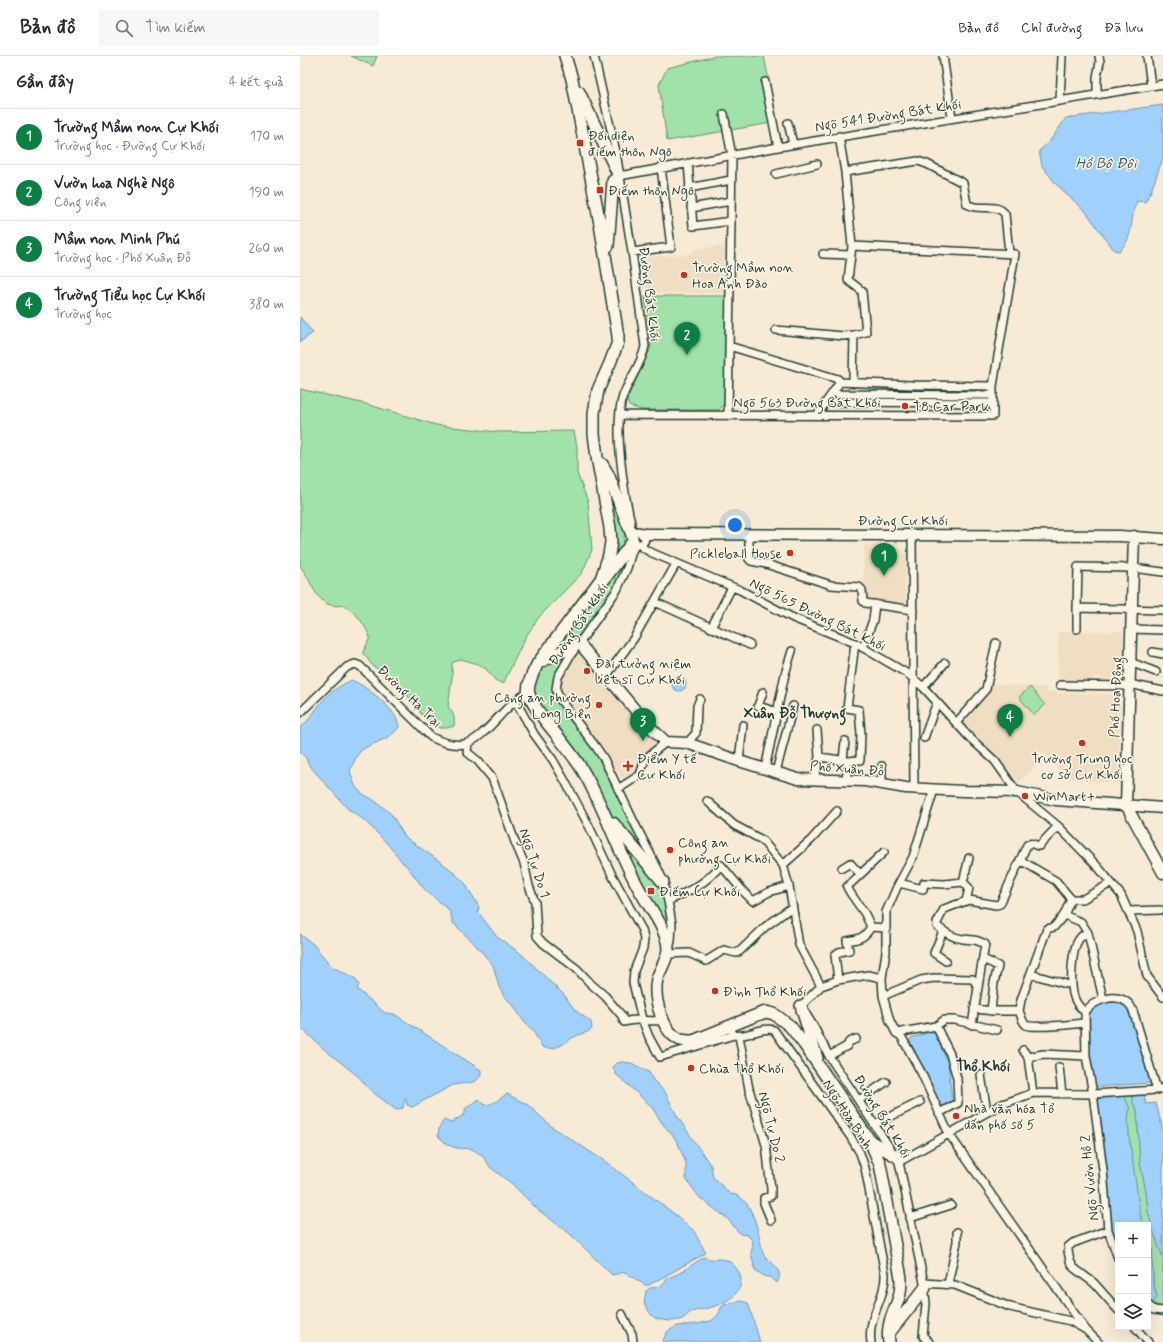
<!DOCTYPE html>
<html lang="vi">
<head>
<meta charset="utf-8">
<style>
	:root { --surface:#fff; --page:#f7f7f7; --text:#2b2b33; --muted:#7c7c81; --line:#e1e1e2; --accent:#0b8043 }
	body { margin:0; font-family:Mynerve,sans-serif; background:var(--page); color:var(--text) }
	.controls { position:absolute; right:12px; bottom:12px; display:grid; overflow:hidden; border-radius:0px; box-shadow:0 4px 16px #0002 }
	.controls button { width:36px; height:36px; display:grid; place-items:center; padding:0; border:0; border-bottom:1px solid var(--line); background:var(--surface); color:var(--text); font:20px sans-serif }
	.you { position:absolute; left:435px; top:469px; width:14px; height:14px; margin:-10px; border:3px solid #fff; border-radius:50%; background:#1a73e8; box-shadow:0 0 0 6px #1a73e833 }
	.badge { display:grid; place-items:center; width:26px; height:26px; border-radius:50%; background:var(--accent); color:#fff; font-size:13px; font-weight:700 }
	.pin { position:absolute; translate:-50% -33px; filter:drop-shadow(0 1px 2px #0008) }
	.pin::after { content:''; position:absolute; top:21px; width:14px; height:12px; background:inherit; clip-path:polygon(0 0,100% 0,50% 100%) }
	.list { margin:0; padding:0; list-style:none }
	h2 { display:flex; justify-content:space-between; align-items:center; height:52px; margin:0; padding:0 16px; font-size:17px }
	h2 small { font-size:13px; font-weight:400; color:var(--muted) }
	.list li { display:grid; grid-template-columns:26px 1fr auto; gap:12px; align-items:center; box-sizing:border-box; height:56px; padding:0 16px; border-top:1px solid var(--line) }
	.list b { display:block; font-size:15px; white-space:nowrap }
	.list p { margin:0; font-size:13px; white-space:nowrap; color:var(--muted) }
	.list em { font-size:13px; font-style:normal; color:var(--muted) }
	.icon { flex:none; width:22px; height:22px; fill:none; stroke:currentColor; stroke-width:2; stroke-linecap:round; stroke-linejoin:round }
	.map { position:relative; flex:none; width:863px; height:1286px; overflow:hidden }
	header { display:flex; align-items:center; gap:24px; box-sizing:border-box; height:56px; padding:0 20px; background:var(--surface); border-bottom:1px solid var(--line) }
	header strong { font-size:19px }
	nav { display:flex; gap:22px; margin-inline-start:auto; font-size:14px }
	.search { width:280px; height:36px; background:var(--page); display:flex; align-items:center; gap:10px; box-sizing:border-box; padding:0 14px; border-radius:0px; color:var(--muted); font-size:15px }
	main { display:flex }
	aside { flex:1; background:var(--surface) }
	.map>svg:first-child { display:block }
</style>
</head>
<body>
<header>
<strong>Bản đồ</strong>
<div class="search"><svg class="icon" aria-label="search" viewBox="0 0 24 24"><circle cx="10" cy="10" r="6"/><path d="M15 15l6 6"/></svg>Tìm kiếm</div>
<nav><a>Bản đồ</a><a>Chỉ đường</a><a>Đã lưu</a></nav>
</header>
<main>
<aside>
<h2>Gần đây<small>4 kết quả</small></h2>
<ul class="list">
<li><span class="badge">1</span><div><b>Trường Mầm non Cự Khối</b><p>Trường học · Đường Cự Khối</p></div><em>170 m</em></li>
<li><span class="badge">2</span><div><b>Vườn hoa Nghè Ngô</b><p>Công viên</p></div><em>190 m</em></li>
<li><span class="badge">3</span><div><b>Mầm non Minh Phú</b><p>Trường học · Phố Xuân Đỗ</p></div><em>260 m</em></li>
<li><span class="badge">4</span><div><b>Trường Tiểu học Cự Khối</b><p>Trường học</p></div><em>380 m</em></li>
</ul>
</aside>
<div class="map">
<svg width="863" height="1286" viewBox="0 0 863 1286">
	<rect width="100%" height="100%" fill="#f7ebd5"/>
	<filter id="ink" filterUnits="userSpaceOnUse"><feTurbulence type="fractalNoise" baseFrequency=".025" numOctaves="2"/><feDisplacementMap in="SourceGraphic" scale="8" xChannelSelector="R" yChannelSelector="G"/><feConvolveMatrix kernelMatrix="1 2 1 2 8 2 1 2 1" color-interpolation-filters="sRGB"/></filter>
	<g filter="url(#ink)">
		<!-- built -->
		<path fill="#f0dec2" d="M424,190l-1,47h-77l-4,-36 46,-2 8,-6z
			M564,489h33l9,9 -1,49 -35,-1 -7,-3z
			M823,575l1,39 -7,9 -15,1 -2,-3h-5l-3,3h-34v-48z
			M281,594l80,93 -17,15 -5,16 -14,9 -17,-27 -47,-67 -1,-10 3,-5z
			M694,628l52,3v5l69,2 6,10 -4,80 -51,-6 -22,-25 -7,7 1,3 -18,19 -60,-60z"/>
		<!-- green -->
		<path fill="#a1e2ab" stroke="#609070" d="M51,0h26l-4,10z
			M416,0h48l13,66 -110,19 -8,-56 8,-17z
			M345,240h82l-2,106 -6,8h-77l-13,-4 -2,-7 23,-49 1,-5z
			M0,333l66,15 70,21 61,7 77,-1 3,16v26l11,29 4,48 -10,23 -43,44 -14,21 -22,46 -8,-4 -9,-11 -8,-5 -17,-5 -9,4v14l-4,30c6,6 7,11 6,19l-7,2h-8l-17,-13 -14,-19 -16,-16 -20,-15 -9,-12 7,-16c-6,-14 -14,-25 -27,-32 -27,6 -30,-24 -43,-39z
			M303,418l22,55 -2,17 -16,21z
			M328,497l-8,26 -15,25 -24,33 -35,18z
			M273,593c-9,14 -23,27 -19,44l42,57 56,112 -42,-45 -70,-107 -8,-21 7,-24z
			M730,631l15,18 -11,10 -15,-18z
			M313,771l46,56 4,12 6,31 -1,8z
			M824,1039h8l1,8 4,7 3,53 6,28 2,20 15,47v50l-11,-5 5,-6 -4,-14 -1,-34 -4,-10v-14h-6l-1,-2 -12,-87 -1,-19 2,-8z"/>
		<!-- water -->
		<path fill="#a0d1fd" stroke="#6c96ad" d="M863,49v53l-12,33 -6,11 -8,-1c-8,18 -2,36 -18,50l-5,-1 -28,-38 -29,-27 -15,-19 -3,-15 10,-9 17,-24z
			M0,261l13,16 -13,9z
			M372 628a7 7 0 1 1 14 0a7 7 0 1 1-14 0Z
			M52,624c15,7 46,30 47,47 -9,13 -23,14 -36,22 -6,4 -10,15 -13,22l5,15 6,7 11,6 11,8 9,8 13,22 44,31 16,15 14,24 -1,5 19,25 22,15 15,14 30,29 11,15 16,12 1,7c-5,4 -12,5 -18,8 -10,6 -19,15 -32,10l-10,-18 -7,-6 -12,-18 -9,-9 -5,-9 -6,-22 -21,-24 -19,-18 -3,-11 -3,-4 -22,-18 -19,-25c-5,-2 -6,-7 -10,-11 -14,-16 -29,-34 -48,-45l-40,-45 -2,-6 -6,-6v-24c12,-10 17,-22 27,-32 6,-6 18,-13 25,-16z
			M0,878l14,11 17,21 25,13 3,6 -2,4 28,24 9,1 87,56v5l-5,6 -8,2 -15,2 -41,22 -5,-2 -1,-7h-1l-2,10 -7,2 -26,-20 -11,-13 -35,-28 -24,-22z
			M805,946c16,-1 22,2 29,17l17,64 -57,4c-3,-17 -12,-63 -2,-77 3,-5 8,-6 13,-8z
			M627,977h6l2,1 13,29 4,37c-3,4 -8,6 -13,6l-29,-66 1,-2z
			M321,1006l10,1 18,9 4,8 12,12 12,24 34,50 2,11 17,17c23,0 29,42 33,60 7,8 22,16 14,29l-6,-6h-5l-11,-7 -4,-17 2,-8 -1,-5 -5,-5 -7,-1 -12,-15 -28,-21 -14,-19v-16l-9,-22 -15,-18 -11,-17 -35,-32 -3,-6 2,-4z
			M207,1038l21,11 24,22 54,35 71,54 16,14 13,23 -57,32h-4l-20,-13 -13,3 -43,-42 -32,-24 -26,-26 -20,-15 -9,-13 -10,-6 -15,-1 -9,-3 -10,-9 1,-8 5,-8 7,3 14,-9v-5l14,-10 6,6c11,-1 13,-6 22,-11z
			M824,1039l6,14 -2,8 1,19 13,89h-24v27l-8,-27 -13,-124 2,-4z
			M832,1039h12l2,9 10,-1 7,28v127l-11,-30 -4,-17 -2,-20 -6,-28 -3,-53 -4,-7z
			M848,1183l4,10 1,34 4,14 -5,6 -4,-2z
			M404,1201c8,5 18,-1 26,5 21,17 9,35 -12,43 -9,4 -18,4 -27,7 -3,1 -4,4 -7,6 -6,4 -20,3 -27,1 -6,-2 -10,-11 -13,-16l2,-12 4,-3 10,-1 8,-9 12,-5z
			M441,1245l7,2 12,39h-98l6,-11 10,-5 19,-2 14,-3 7,-6 4,-9 8,-3z"/>
		<g fill="none" stroke-linecap="round" stroke-linejoin="round">
			<defs>
				<path id="street" d="M294,0l22,96 16,100 13,94c-3,18 -16,33 -22,50 -10,29 1,97 8,127
					M643,0l9,62
					M847,0l4,30
					M465,26l13,65
					M797,39v-18l3,-15 -1,-6
					M760,45l2,-45
					M424,58l8,42 -4,259
					M488,67l5,21
					M539,80l6,36 7,74 -4,34 14,11 4,41 -12,3 -1,47
					M388,107l5,63 38,-5
					M545,116l73,-11 9,3 36,19 4,21c11,8 30,-2 38,10l4,39
					M476,118l41,-10
					M319,120l159,-29 385,-63
					M389,132l42,-8
					M391,152l40,-7
					M332,196l39,-5 -10,-80
					M523,198l28,1
					M476,274l67,6 11,-1
					M429,290l109,33 2,3
					M540,326l71,3 82,1
					M538,338l150,1
					M533,346l155,1
					M320,359l373,1v-30l22,-132 -163,-8
					M517,359l23,-33
					M331 482a7 7 0 1 1 14 0a7 7 0 1 1-14 0Z
					M449,478v25l2,2 15,3 65,21 28,2 3,3 1,11 2,2 48,7
					M612,479l2,254
					M336,488l-4,7 -5,17 -10,22 -47,66 -12,21 -2,12 5,12 35,46 8,12 30,63 26,51 8,28 4,23 -1,17 -4,13 22,-1 17,8 18,-11 12,3 4,-2 25,-24 27,-20
					M340,488l3,4 7,4 90,38 53,28 62,25 53,31 15,13 46,50 26,24 22,31 41,34 40,41 23,28 16,36 10,45 16,21
					M355,546l95,43
					M777,552l1,-41 55,1 30,4
					M411,572l21,-41
					M777,573v-21l86,2
					M831,573l32,1
					M563,592l10,-28 2,-16
					M853,596l10,2
					M830,606l26,10
					M307,619l27,-37 42,-74
					M829,628l34,7
					M760,629l69,1
					M623,631l22,-24
					M463,636l-5,14 20,6
					M215,644l19,34 19,26 12,21 24,45 23,49 30,55 2,9 -1,9 -9,23 -1,12 9,36 7,18 11,20 74,-22
					M0,657l47,-46 8,-3 5,2 71,71c10,5 21,9 33,7 16,-2 38,-33 51,-43 4,-3 9,-6 13,-8
					M656,667l30,-34 10,-46
					M624,682l13,-36
					M168,687l-1,9 11,9 14,17 6,16 17,48 9,21 5,23 6,16 2,34 6,7 34,26 14,15 14,12 17,20 2,6c16,-5 25,1 39,-2
					M387,687l9,-10 1,-27 3,-7
					M519,701l29,4
					M543,704l2,-19
					M439,705l4,-36
					M582,710v18
					M465,713l20,-95 7,-23
					M476,716l17,-66
					M514,724l5,-23 -2,-27
					M546,724l2,-19 12,-1 1,-26 -2,-24 -12,-2 8,-65
					M318,733l22,-14 5,-16 21,-17
					M634,734l-21,67 -16,30 -11,25v40l-4,26 1,18 7,25 6,12 5,3 20,36 28,62 137,196
					M407,745l27,24 28,15 21,25
					M584,796l-37,35 4,7 14,20 6,13 15,1
					M542,812l8,-5 10,11
					M663,826l6,-24
					M599,827l24,6 1,-6 20,1 19,-2 6,6 -3,13
					M771,843h12l28,-16
					M368,845c23,-11 36,-16 53,-36l21,25 11,11 16,-9 20,-6
					M828,855l32,-1
					M764,859l17,7 7,11 15,66
					M643,875l-9,22 12,8
					M683,903l15,7 -4,17 -3,28
					M731,918l35,10
					M582,922l-14,-3 -30,5 -17,6 -20,20 13,21 15,29 70,106 25,121 2,21 -3,32 6,6
					M538,924l-3,-25 4,-3 10,-2 -2,-9c13,-2 17,-3 24,-14
					M521,930l-22,-41 -10,-59 -6,-21 28,-25 26,-29
					M583,940l38,-16 13,-2 39,1 5,8
					M674,953l21,2h24c2,4 3,11 7,14 8,4 47,-1 58,-2
					M719,955l2,-11 26,-71 7,-2 10,-12 7,-16 -15,-18 -36,-21
					M785,956c-5,-4 -9,-9 -11,-15 -4,-13 -3,-49 6,-59 2,-3 6,-4 8,-5
					M672,969l13,-81c-10,-5 -11,-4 -22,-5 -9,-1 -19,-7 -26,-13v-3l7,-14 25,-9 27,5 4,-1 27,-59c6,-4 7,1 12,1l19,-20
					M636,970l8,-6h11l42,10
					M432,976l2,3c14,3 27,-9 40,-5l76,106 10,17 5,15 20,106c1,24 -18,43 -14,68
					M596,977l40,-7 14,28 7,24 1,25 -19,10
					M439,980l10,53 17,56 5,44v7l-7,2v5l7,17
					M723,994l5,7 5,36
					M529,1000l18,-10 2,-4 7,-3
					M728,1001l15,-3 43,2
					M759,1011l3,27
					M681,1019l6,37
					M559,1044l27,-18
					M575,1068l45,-22
					M599,1106l101,-57 33,-12 60,1 64,-4 6,-2
					M610,1162l41,-13
					M808,1174l-35,13 -5,4v4l2,10 4,7 20,15 24,27
					M818,1202l-10,-28 -5,-60 -10,-76 -7,-38 -1,-44c9,-12 32,-21 45,-7 2,3 4,8 5,12l22,73
					M624,1227l31,2 55,22 60,14 16,9 12,12
					M648,1228l9,-42v-10
					M848,1249l6,5 9,1
					M322,1258l10,20 1,8
					M835,1271l13,15"/>
				<path id="secondary" d="M343,478l477,2 43,3
					M834,480l-8,269 37,68
					M279,587l68,81 19,18 21,1 52,18 59,18 67,2 41,7 57,3 54,1 39,8 107,8"/>
				<path id="primary" d="M265,0l7,23 28,145 18,112v6l-8,21 -12,27 -4,23v21l3,23 13,71 1,14 -2,13 -8,24 -63,84c-4,8 -12,22 -9,31 2,8 8,15 12,21 14,19 30,36 42,56 23,39 36,84 59,123 9,16 25,36 26,54 0,11 -8,21 -11,31 -4,18 5,54 24,61 3,1 8,1 12,1l64,-26 9,-3 8,2 16,12 14,18 66,97 10,23 21,114c0,6 0,13 -2,19 -5,16 -13,27 -10,45
					M279,36l40,84 -6,5 -5,65
					M302,408l6,10 24,61
					M303,525l30,-40
					M240,606l39,-19
					M313,767l50,59
					M501,950l16,52
					M570,1085l26,15
					M589,1277l36,-45"/>
			</defs>
			<!-- street casing -->
			<use href="#street" stroke="#1f3d34" stroke-width="10"/>
			<!-- secondary casing -->
			<use href="#secondary" stroke="#1f3d34" stroke-width="13"/>
			<!-- primary casing -->
			<use href="#primary" stroke="#1f3d34" stroke-width="14"/>
			<!-- street -->
			<use href="#street" stroke="#fcf5e5" stroke-width="7"/>
			<!-- secondary -->
			<use href="#secondary" stroke="#fcf5e5" stroke-width="10"/>
			<!-- primary -->
			<use href="#primary" stroke="#fcf5e5" stroke-width="11"/>
		</g>
	</g>
	<!-- markers -->
	<g fill="#c8321e" stroke="#fcf5e5" stroke-width="1.5">
		<rect x="276" y="83" width="8" height="8" rx="2"/>
		<rect x="296" y="130" width="8" height="8" rx="2"/>
		<circle cx="384" cy="219" r="4"/>
		<circle cx="605" cy="350" r="4"/>
		<circle cx="490" cy="497" r="4"/>
		<circle cx="287" cy="615" r="4"/>
		<circle cx="299" cy="649" r="4"/>
		<circle cx="782" cy="687" r="4"/>
		<path d="M326 704h4v4h4v4h-4v4h-4v-4h-4v-4h4z"/>
		<circle cx="725" cy="740" r="4"/>
		<circle cx="370" cy="794" r="4"/>
		<rect x="347" y="831" width="8" height="8" rx="2"/>
		<circle cx="415" cy="935" r="4"/>
		<circle cx="391" cy="1012" r="4"/>
		<circle cx="656" cy="1060" r="4"/>
	</g>
	<g text-anchor="middle" stroke-width="3" stroke-linejoin="round" paint-order="stroke">
		<!-- street labels -->
		<g font-size="14" fill="#1f3d34" stroke="#fcf5e5">
			<text transform="translate(588 59) rotate(-9)" y="5">Ngõ 541 Đường Bát Khối</text>
			<text transform="translate(350 238) rotate(83)" y="5">Đường Bát Khối</text>
			<text x="507" y="351">Ngõ 563 Đường Bát Khối</text>
			<text x="603" y="469">Đường Cự Khối</text>
			<text transform="translate(518 558) rotate(26)" y="5">Ngõ 565 Đường Bát Khối</text>
			<text transform="translate(278 568) rotate(-56)" y="5">Đường Bát Khối</text>
			<text transform="translate(110 640) rotate(44)" y="5">Đường Hạ Trại</text>
			<text transform="translate(815 641) rotate(-88)" y="5">Phố Hoa Động</text>
			<text transform="translate(547 712) rotate(4)" y="5">Phố Xuân Đỗ</text>
			<text transform="translate(235 807) rotate(72)" y="5">Ngõ Tự Do 1</text>
			<text transform="translate(548 1058) rotate(57)" y="5">Ngõ Hòa Bình</text>
			<text transform="translate(583 1060) rotate(58)" y="5">Đường Bát Khối</text>
			<text transform="translate(472 1071) rotate(76)" y="5">Ngõ Tự Do 2</text>
			<text transform="translate(789 1122) rotate(-96)" y="5">Ngõ Vườn Hồ 2</text>
		</g>
		<!-- poi labels -->
		<g font-size="14" fill="#1f3d34" stroke="#fcf5e5" text-anchor="start">
			<text x="288" y="84">Đối diện<tspan x="288" dy="16">điếm thôn Ngô</tspan></text>
			<text x="308" y="139">Điếm thôn Ngô</text>
			<text x="392" y="216">Trường Mầm non<tspan x="392" dy="16">Hoa Anh Đào</tspan></text>
			<text x="613" y="355">T8 Car Park</text>
			<text x="482" y="502" text-anchor="end">Pickleball House</text>
			<text x="295" y="612">Đài tưởng niệm<tspan x="295" dy="16">liệt sĩ Cự Khối</tspan></text>
			<text x="291" y="646" text-anchor="end">Công an phường<tspan x="291" dy="16">Long Biên</tspan></text>
			<text x="337" y="707">Điểm Y tế<tspan x="337" dy="16">Cự Khối</tspan></text>
			<text x="782" y="707" text-anchor="middle">Trường Trung học<tspan x="782" dy="16">cơ sở Cự Khối</tspan></text>
			<text x="733" y="745">WinMart+</text>
			<text x="378" y="791">Công an<tspan x="378" dy="16">phường Cự Khối</tspan></text>
			<text x="359" y="840">Điếm Cự Khối</text>
			<text x="423" y="940">Đình Thổ Khối</text>
			<text x="399" y="1017">Chùa Thổ Khối</text>
			<text x="664" y="1057">Nhà văn hóa Tổ<tspan x="664" dy="16">dấn phố số 5</tspan></text>
		</g>
		<!-- water labels -->
		<g font-size="15" font-style="italic" fill="#395b5c" stroke="#fcf5e5">
			<text x="806" y="112">Hồ Bộ Đội</text>
		</g>
		<!-- neighbourhood labels -->
		<g font-size="15" font-weight="bold" fill="#1f3d34" stroke="#fcf5e5">
			<text x="495" y="662">Xuân Đỗ Thượng</text>
			<text x="683" y="1015">Thổ Khối</text>
		</g>
	</g>
</svg>
<div class="controls">
<button>+</button>
<button>−</button>
<button><svg class="icon" aria-label="layers" viewBox="0 0 24 24"><path d="M12 4l9 5-9 5-9-5zM3 14l9 5 9-5"/></svg></button>
</div>
<div class="you"></div>
<div class="pin badge" style="left:584px;top:520px">1</div>
<div class="pin badge" style="left:387px;top:299px">2</div>
<div class="pin badge" style="left:343px;top:685px">3</div>
<div class="pin badge" style="left:710px;top:681px">4</div>
</div>
</main>
</body>
</html>
